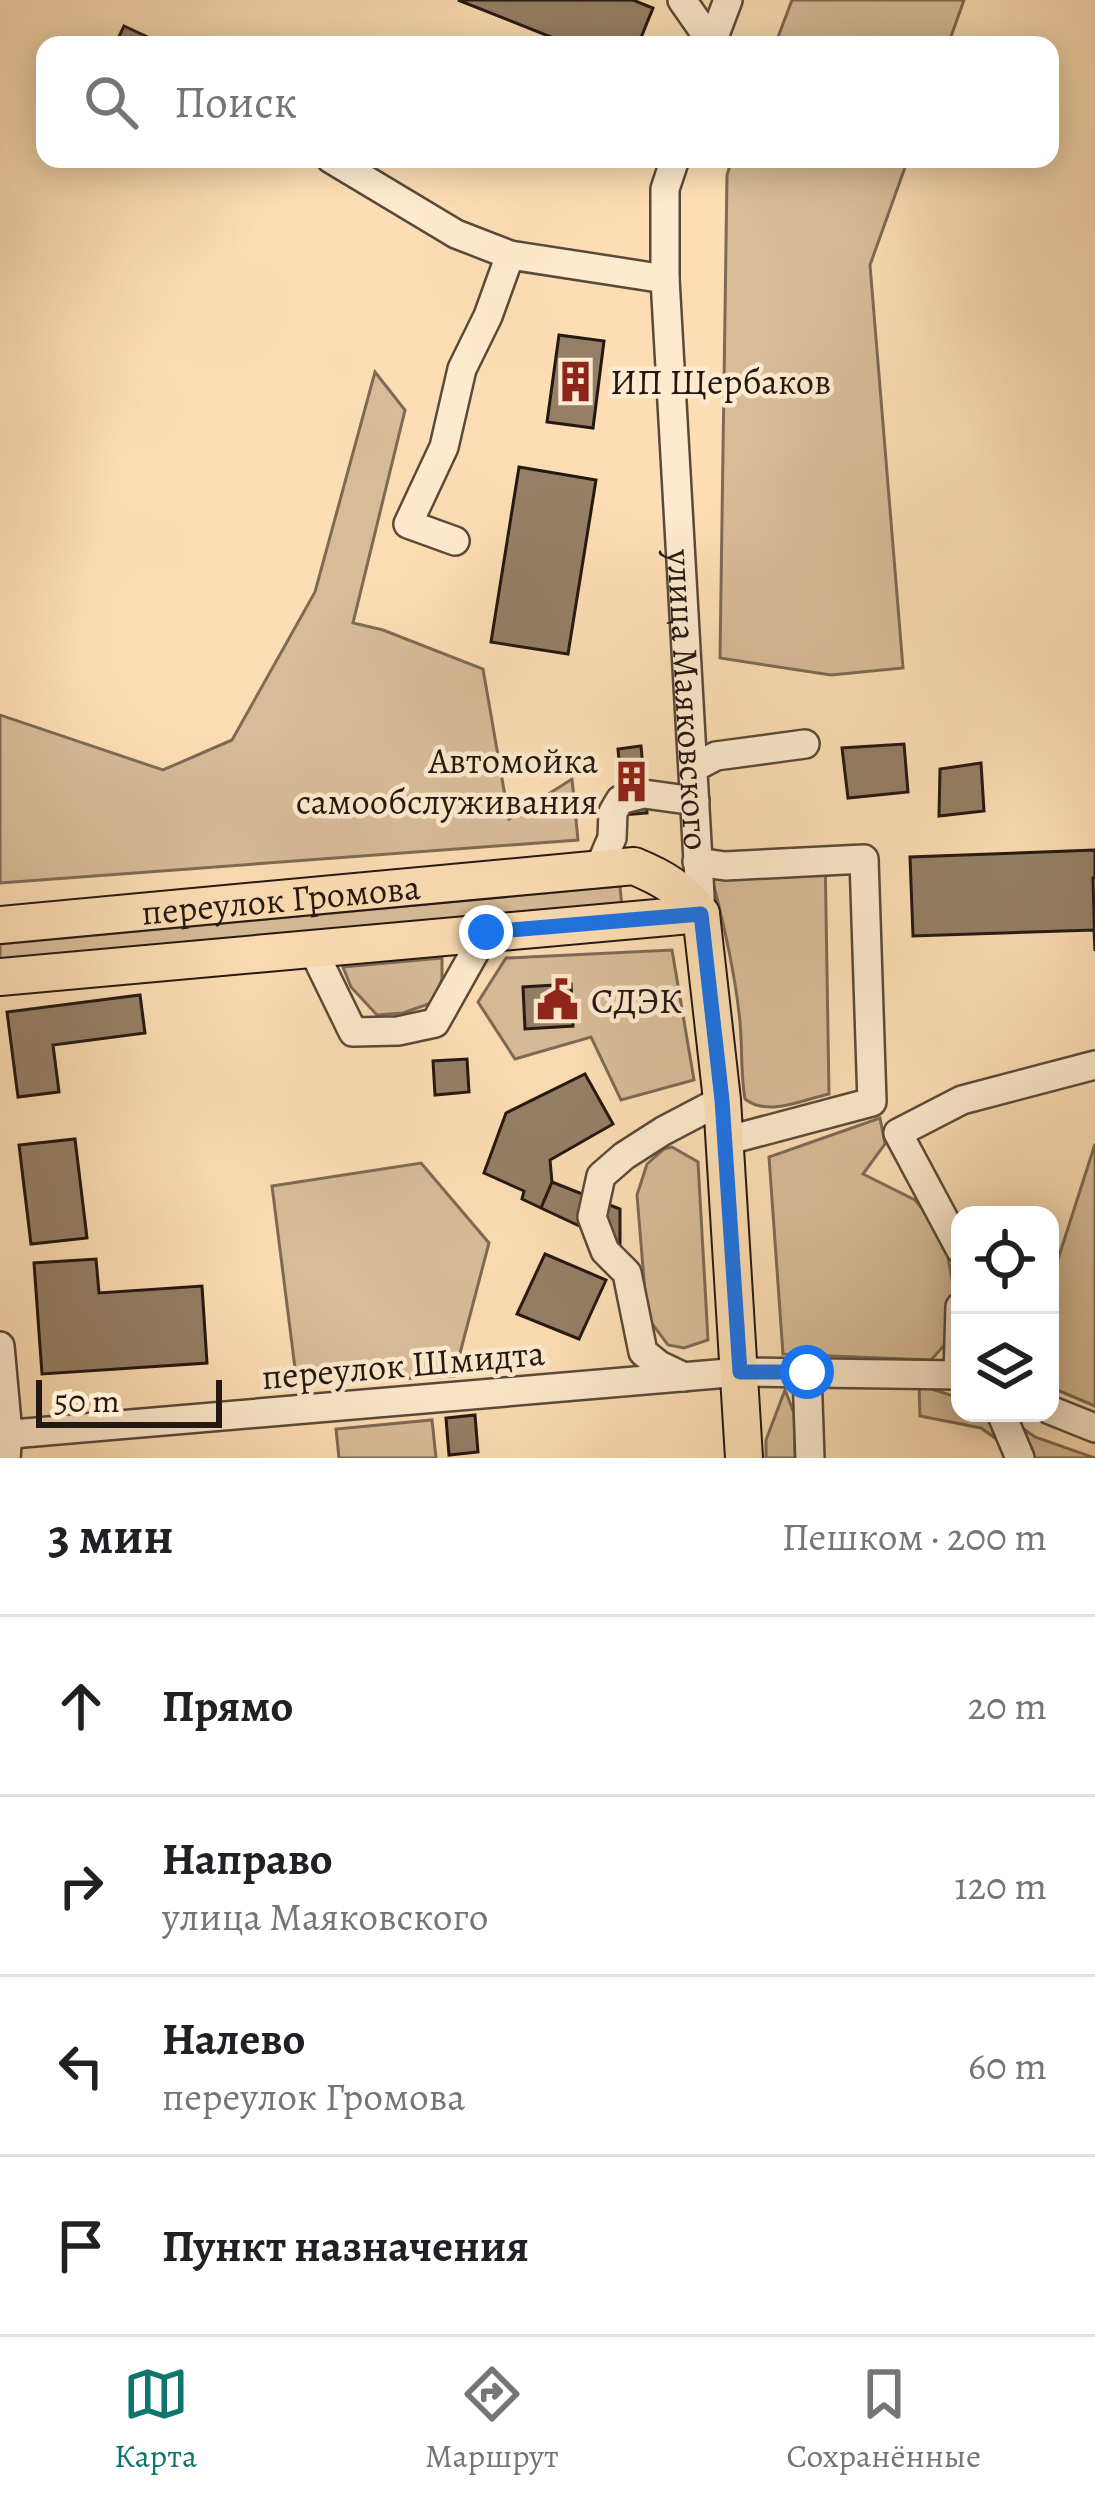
<!DOCTYPE html>
<html lang="ru">
<head>
<meta charset="utf-8">
<style>
	:root { --surface:#fff; --page:#f6f6f6; --text:#202124; --muted:#757577; --line:#e0e0e0; --accent:#0f766e }
	body { margin:0; font-family:Alegreya,serif; background:var(--page); color:var(--text) }
	.controls { position:absolute; right:36px; bottom:36px; display:grid; overflow:hidden; border-radius:24px; box-shadow:0 6px 30px #0003 }
	.controls button { width:108px; height:108px; display:grid; place-items:center; padding:0; border:0; border-bottom:3px solid var(--line); background:var(--surface); color:var(--text); font:60px sans-serif }
	.scale { position:absolute; left:36px; bottom:30px; width:186px; box-sizing:border-box; padding-left:12px; border:6px solid #241812; border-top:0; font-size:33px; line-height:42px; white-space:nowrap; color:#241812; -webkit-text-stroke:9px #feeace; paint-order:stroke }
	.stop { position:absolute; width:36px; height:36px; margin:-27px; border:9px solid #1a73e8; border-radius:50%; background:#fff }
	.stop.end { background:#1a73e8; border-color:#fff; box-shadow:0 3px 12px #0008 }
	.list { margin:0; padding:0; list-style:none }
	h2 { display:flex; justify-content:space-between; align-items:center; height:156px; margin:0; padding:0 48px; font-size:51px }
	h2 small { font-size:39px; font-weight:400; color:var(--muted) }
	.list li { display:grid; grid-template-columns:78px 1fr auto; gap:36px; align-items:center; box-sizing:border-box; height:180px; padding:0 48px; border-top:3px solid var(--line) }
	.list b { display:block; font-size:45px; white-space:nowrap }
	.list p { margin:0; font-size:39px; white-space:nowrap; color:var(--muted) }
	.list em { font-size:39px; font-style:normal; color:var(--muted) }
	.icon { flex:none; width:66px; height:66px; fill:none; stroke:currentColor; stroke-width:2; stroke-linecap:round; stroke-linejoin:round }
	.map { position:relative; flex:none; width:1095px; height:1458px; overflow:hidden }
	.search { position:absolute; background:var(--surface); box-shadow:0 6px 30px #0003; left:36px; right:36px; top:36px; height:132px; display:flex; align-items:center; gap:30px; box-sizing:border-box; padding:0 42px; border-radius:24px; color:var(--muted); font-size:45px }
	.sheet { height:876px; background:var(--surface) }
	nav { display:flex; justify-content:space-around; align-items:center; box-sizing:border-box; height:168px; border-top:3px solid var(--line); background:var(--surface); font-size:33px; color:var(--muted) }
	nav a { display:grid; justify-items:center; gap:6px }
	nav .on { color:var(--accent) }
	.map>svg:first-child { display:block }
</style>
</head>
<body>
<div class="map">
<svg width="1095" height="1458" viewBox="0 0 1095 1458">
	<rect width="100%" height="100%" fill="#fddeb4"/>
	<filter id="stains"><feTurbulence type="fractalNoise" baseFrequency=".00167" numOctaves="4"/><feColorMatrix values="0 0 0 0 .2 0 0 0 0 .09 0 0 0 0 .02 0 0 0 .5 -.17"/></filter>
	<radialGradient id="worn" r=".72"><stop offset=".6" stop-color="#630" stop-opacity="0"/><stop offset="1" stop-color="#630" stop-opacity=".3"/></radialGradient>
	<!-- green -->
	<path fill="#d8bc98" stroke="#7e6a55" stroke-width="3" d="M792,0h172l-16,45h-173z
		M732,159h176l-38,106 33,403 -72,7 -111,-17 7,-483z
		M375,372l30,38 -52,213 30,7 100,39 26,150 63,-40 6,61 -578,43v-168l163,55 69,-30 83,-148z
		M825,850l4,244c-27,6 -61,23 -84,5 -5,-29 -2,-57 -6,-86 -5,-45 -15,-88 -26,-131l12,-20z
		M620,886l2,22 -622,59v-23z
		M672,950l22,130 -73,20 -30,-63 -76,22 -37,-57 28,-44z
		M442,958v21l-8,23 -31,11 -26,2 -26,-28 -8,-20z
		M880,1118l5,26 -22,30 52,26 29,34 11,63 -6,43 -18,20 -148,-6 -14,-197z
		M1095,1144v262l-45,-19v-103z
		M672,1147l26,15 10,178 -24,8 -16,-3 -21,-28 -10,-122 10,-31 17,-15z
		M421,1163l68,80 -35,133 -157,8 -25,-198z
		M919,1385l41,13v15h41l34,24 60,21h-72l-42,-30 -61,-12z
		M785,1390l9,23 1,45h-29v-18z
		M432,1420l4,38h-97l-3,-29z"/>
	<!-- building -->
	<path fill="#957f66" stroke="#241812" stroke-width="3" d="M458,0h175l20,8 -15,37h-67z
		M124,26l41,19h-50z
		M559,335l45,6 -11,87 -46,-6z
		M519,467l77,13 -28,174 -77,-12z
		M904,744l4,48 -60,6 -6,-50z
		M641,746l6,67 -23,2 -6,-66z
		M981,763l3,48 -45,5 1,-47z
		M1095,850v28h-2l2,73 -1,-21 -181,6 -3,-79z
		M571,984l2,42 -48,3 -2,-42z
		M140,995l5,38 -92,12 6,47 -41,5 -11,-85z
		M467,1059l2,33 -34,3 -2,-34z
		M585,1074l28,50 -63,36 2,22 -11,26 -19,-9 2,-8 -40,-18 22,-60z
		M75,1139l12,99 -56,6 -12,-99z
		M552,1182l68,27v36l-79,-37z
		M545,1254l61,26 -27,59 -62,-25z
		M96,1259l3,34 103,-7 5,77 -165,11 -8,-111z
		M475,1415l3,37 -29,3 -3,-37z"/>
	<g fill="none" stroke-linecap="round" stroke-linejoin="round">
		<defs>
			<g id="minor">
				<path d="M682,0l30,43"/>
				<path d="M711,45l17,-45"/>
				<path d="M331,159l125,75 54,21 155,24"/>
				<path id="s1" d="M675,159l-10,30v90l36,635"/>
				<path d="M455,541l-47,-17 36,-77 18,-78 26,-53 22,-61"/>
				<path d="M693,768l23,-12 89,-12"/>
				<path d="M697,862l28,4 139,-7 8,243 -147,39"/>
				<path d="M599,868l13,-30 1,-26 7,-12 24,-6 51,7"/>
				<path d="M312,948l41,84 45,-1 37,-8 51,-91"/>
				<path d="M960,1249l-62,-116 64,-33 133,-35"/>
				<path d="M0,1346l8,88 -2,24"/>
				<path d="M807,1372l3,86"/>
				<path d="M958,1374l2,-67"/>
				<path d="M684,1377l-25,-12 -16,-13 -16,-79 -22,-22 -13,-34 9,-41 23,-20 39,-25 59,-31"/>
				<path d="M1050,1410l45,18"/>
				<path d="M1001,1413l19,45"/>
				<path d="M0,1435l740,-63 220,3"/>
			</g>
			<g id="major">
				<path d="M701,914l21,186 22,358"/>
				<path id="s2" d="M0,925l634,-59c29,12 48,23 67,48l-701,63"/>
			</g>
		</defs>
		<!-- minor casing -->
		<use href="#minor" stroke="#5a4a3a" stroke-width="32"/>
		<!-- major casing -->
		<use href="#major" stroke="#241812" stroke-width="40"/>
		<!-- minor -->
		<use href="#minor" stroke="#feeace" stroke-width="27"/>
		<!-- major -->
		<use href="#major" stroke="#fddeb4" stroke-width="36"/>
	</g>
	<g fill="none" stroke-linecap="round" stroke-linejoin="round">
		<!-- route -->
		<path stroke="#1a73e8" stroke-width="15" d="M486,932l215,-18 21,186 18,272h67"/>
	</g>
	<!-- icons -->
	<defs>
		<symbol id="building-bare" viewBox="-9 -9 18 18"><path d="M-4-6H4V6H1V3H-1V6H-4ZM-2.5-4.3h1.7v1.8h-1.7ZM.8-4.3h1.7v1.8H.8ZM-2.5-1h1.7V.8h-1.7ZM.8-1h1.7V.8H.8Z" fill="#8f2418" stroke="#feeace" stroke-width="2.5" paint-order="stroke"/></symbol>
		<symbol id="civic-bare" viewBox="-9 -9 18 18"><path d="M-.6-6.5H3V-4.5H.6V-3L4-1V1h2V6H-6V1h2V-1L-.6-3ZM-1.2 2.5V6h2.4V2.5Z" fill="#8f2418" stroke="#feeace" stroke-width="2.5" paint-order="stroke"/></symbol>
	</defs>
	<g fill-rule="evenodd">
		<use href="#building-bare" x="546" y="352" width="59" height="59"/>
		<use href="#building-bare" x="602" y="752" width="59" height="59"/>
		<use href="#civic-bare" x="528" y="970" width="59" height="59"/>
	</g>
	<g text-anchor="middle" stroke-width="9" stroke-linejoin="round" paint-order="stroke">
		<!-- poi labels -->
		<g font-size="36" fill="#241812" stroke="#feeace" text-anchor="start">
			<text x="610" y="394">ИП Щербаков</text>
			<text x="598" y="773" text-anchor="end">Автомойка<tspan x="598" dy="41">самообслуживания</tspan></text>
			<text x="591" y="1013">СДЭК</text>
		</g>
		<!-- street labels -->
		<g font-size="36" fill="#241812" stroke="#feeace">
			<text dy="13" stroke="none"><textPath href="#s1" startOffset="543">улица Маяковского</textPath></text>
			<text dy="13" stroke="none"><textPath href="#s2" startOffset="282">переулок Громова</textPath></text>
			<text transform="translate(403 1364) rotate(-5)" y="13">переулок Шмидта</text>
		</g>
	</g>
	<rect width="100%" height="100%" filter="url(#stains)"/>
	<rect width="100%" height="100%" fill="url(#worn)"/>
</svg>
<div class="controls">
<button><svg class="icon" aria-label="locate" viewBox="0 0 24 24"><circle cx="12" cy="12" r="6"/><path d="M12 2v4M12 18v4M2 12h4M18 12h4"/></svg></button>
<button><svg class="icon" aria-label="layers" viewBox="0 0 24 24"><path d="M12 4l9 5-9 5-9-5zM3 14l9 5 9-5"/></svg></button>
</div>
<div class="scale">50 m</div>
<div class="stop" style="left:807px;top:1372px"></div>
<div class="stop end" style="left:486px;top:932px"></div>
<div class="search"><svg class="icon" aria-label="search" viewBox="0 0 24 24"><circle cx="10" cy="10" r="6"/><path d="M15 15l6 6"/></svg>Поиск</div>
</div>
<section class="sheet">
<h2>3 мин<small>Пешком · 200 m</small></h2>
<ul class="list">
<li><svg class="icon" aria-label="ahead" viewBox="0 0 24 24"><path d="M12 20V5M6 11l6-6 6 6"/></svg><div><b>Прямо</b></div><em>20 m</em></li>
<li><svg class="icon" aria-label="right" viewBox="0 0 24 24"><path d="M7 20v-9h11M14 6l5 5-5 5"/></svg><div><b>Направо</b><p>улица Маяковского</p></div><em>120 m</em></li>
<li><svg class="icon" aria-label="left" viewBox="0 0 24 24"><path d="M17 20v-9H6M10 6l-5 5 5 5"/></svg><div><b>Налево</b><p>переулок Громова</p></div><em>60 m</em></li>
<li><svg class="icon" aria-label="arrive" viewBox="0 0 24 24"><path d="M6 21V4h12l-3 4 3 4H6"/></svg><div><b>Пункт назначения</b></div></li>
</ul>
</section>
<nav>
<a class="on"><svg class="icon" aria-label="map" viewBox="0 0 24 24"><path d="M3 6l6-2 6 2 6-2v14l-6 2-6-2-6 2zM9 4v14M15 6v14"/></svg>Карта</a>
<a><svg class="icon" aria-label="directions" viewBox="0 0 24 24"><path d="M12 3l9 9-9 9-9-9zM9 14v-3h6M13 9l2 2-2 2"/></svg>Маршрут</a>
<a><svg class="icon" aria-label="saved" viewBox="0 0 24 24"><path d="M7 4h10v16l-5-4-5 4z"/></svg>Сохранённые</a>
</nav>
</body>
</html>
